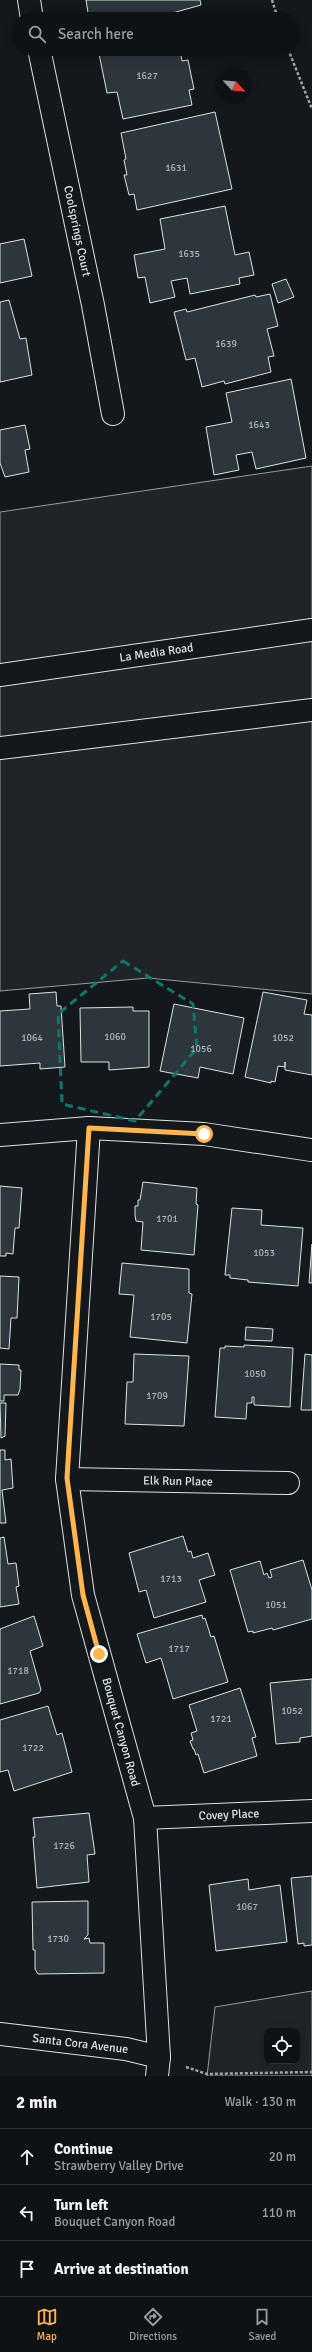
<!DOCTYPE html>
<html lang="en">
<head>
<meta charset="utf-8">
<style>
	:root { --surface:#0f1215; --page:#1d2022; --text:#f1f3f6; --muted:#9b9ea0; --line:#2f3234; --accent:#ffb74d }
	body { margin:0; font-family:Signika,sans-serif; background:var(--page); color:var(--text) }
	.controls { position:absolute; right:12px; bottom:12px; display:grid; overflow:hidden; border-radius:8px; box-shadow:0 2px 10px #0003 }
	.controls button { width:36px; height:36px; display:grid; place-items:center; padding:0; border:0; border-bottom:1px solid var(--line); background:var(--surface); color:var(--text); font:20px sans-serif }
	.compass { position:absolute; left:216px; top:68px; width:36px; height:36px; border-radius:50%; background:var(--surface); box-shadow:0 2px 10px #0003; rotate:116deg }
	.stop { position:absolute; width:12px; height:12px; margin:-9px; border:3px solid #ffb74d; border-radius:50%; background:#fff }
	.stop.end { background:#ffb74d; border-color:#fff; box-shadow:0 1px 4px #0008 }
	.list { margin:0; padding:0; list-style:none }
	h2 { display:flex; justify-content:space-between; align-items:center; height:52px; margin:0; padding:0 16px; font-size:17px }
	h2 small { font-size:13px; font-weight:400; color:var(--muted) }
	.list li { display:grid; grid-template-columns:26px 1fr auto; gap:12px; align-items:center; box-sizing:border-box; height:56px; padding:0 16px; border-top:1px solid var(--line) }
	.list b { display:block; font-size:15px; white-space:nowrap }
	.list p { margin:0; font-size:13px; white-space:nowrap; color:var(--muted) }
	.list em { font-size:13px; font-style:normal; color:var(--muted) }
	.icon { flex:none; width:22px; height:22px; fill:none; stroke:currentColor; stroke-width:2; stroke-linecap:round; stroke-linejoin:round }
	.map { position:relative; flex:none; width:312px; height:2076px; overflow:hidden }
	.search { position:absolute; background:var(--surface); box-shadow:0 2px 10px #0003; left:12px; right:12px; top:12px; height:44px; display:flex; align-items:center; gap:10px; box-sizing:border-box; padding:0 14px; border-radius:22px; color:var(--muted); font-size:15px }
	.sheet { height:220px; background:var(--surface) }
	nav { display:flex; justify-content:space-around; align-items:center; box-sizing:border-box; height:56px; border-top:1px solid var(--line); background:var(--surface); font-size:11px; color:var(--muted) }
	nav a { display:grid; justify-items:center; gap:2px }
	nav .on { color:var(--accent) }
	.map>svg:first-child { display:block }
</style>
</head>
<body>
<div class="map">
<svg width="312" height="2076" viewBox="0 0 312 2076">
	<rect width="100%" height="100%" fill="#14181c"/>
	<!-- green -->
	<path fill="#202428" stroke="#939e99" fill-rule="evenodd" d="M312,466v528l-164,-16 -148,13v-479z
		M312,1991v85h-105l8,-69zM267,2031h30v30h-30z"/>
	<!-- building -->
	<path fill="#2c363c" stroke="#d8e6dc" d="M86,0h114l1,5 -50,14h-62z
		M98,49h82l2,12 6,-1 6,29 -5,1 3,15 -69,14 -6,-27 -10,1z
		M215,112l17,77 -95,21 -3,-16 -5,1 -5,-20h3l-3,-15 2,-1 -5,-26z
		M225,206l10,49 14,-3 5,23 -15,3 1,6 -50,10 -3,-16 -16,3 4,16 -25,6 -5,-26 -7,1 -4,-23 31,-6 -5,-30z
		M24,239l8,37 -32,7v-39z
		M286,279l8,18 -16,6 -6,-19z
		M270,294l8,32 -11,3 7,27 -6,1 3,15 -46,12 -1,-3 -22,6 -7,-29 -9,2 -12,-48 12,-3 1,3 68,-17 1,2z
		M9,300l11,39 6,-1 6,37 -32,7v-80z
		M291,379l15,79 -50,11 -4,-17 -16,3 3,15 -25,5 -8,-48 26,-5 -6,-29z
		M25,425l5,24 -5,1 4,22 -24,5 -5,-14v-33z
		M56,992l1,14h4l4,61 -25,2v-6l-40,3v-55l30,-2 -1,-15z
		M263,992l44,8 -3,14 8,1v60l-27,-5v-8v5l-7,-1 -3,16 -4,-1v2l-26,-6z
		M174,1004l70,14 -11,56 -33,-7 -2,11 -38,-7z
		M133,1007v4h16v56l-40,3v-8h-28l-1,-54z
		M143,1182l54,6 -1,16 2,1 -4,50 -53,-5 2,-28 -7,-1 -1,-6v-9h3v-6h2z
		M0,1186l22,2 -3,40h-4l-2,26 -7,-1v3h-6z
		M232,1208l30,2 -1,15 42,3 -5,58 -50,-4v-2l-18,-2v-3h-5z
		M312,1244v39h-3z
		M122,1263l67,6v24l3,1 -5,49 -57,-6 4,-42 -15,-1z
		M0,1276l19,1 -2,41h-6l-2,31 -9,-1z
		M246,1327l27,2 -1,12 -27,-1z
		M244,1345l49,3 -3,59 -36,-2v-8h-2v6h-5l-1,16 -31,-2 5,-69h5v-2l19,1z
		M134,1354l55,2 -5,70 -59,-2 2,-42h6z
		M305,1354l7,1v55h-11z
		M0,1364l19,1v5h2l-1,19 -2,6h-14v6h-4z
		M0,1403h6l-1,33 -4,2z
		M0,1450h5v10l6,-1 2,29 -11,2 4,33h-6z
		M183,1536l5,16 3,-1 2,7 15,-5 7,22 -16,5 7,22 -52,16 -8,-28 -7,2 -10,-39z
		M4,1537l4,27 8,-1 3,23 -3,1 3,17 -19,3v-69z
		M303,1560l9,30v29l-39,11 -1,-2 -19,5v-2l-5,1 -18,-62 30,-9 4,14 3,-2 2,5 3,-1 -2,-7z
		M202,1615l1,4 2,-1 6,19 3,-1 14,46 -55,17 -12,-41 -15,5 -9,-29z
		M34,1616l9,30 -13,5 11,39 -2,3 -39,11v-75z
		M312,1679v57l-12,2v4l-24,2 -6,-61z
		M240,1688l16,49 -4,1 5,18 -53,17 -6,-19 -2,1 -2,-6h-1l-3,-8 3,-1 -2,-7 6,-2 -8,-26z
		M48,1706l9,29 5,-2 10,39 -58,19 -6,-21 -8,2v-52z
		M89,1813l6,41 -8,1 2,27 -52,6 -4,-51h2l-2,-19z
		M312,1876v69l-8,1v-3l-6,1 -7,-66z
		M248,1879l1,11 31,-5 7,57 -71,9 -7,-66z
		M88,1901v34l-4,4 5,-1 1,5h14v30l-66,1 -3,-5v-19h-2l-1,-48z"/>
	<g fill="none" stroke-linecap="round" stroke-linejoin="round">
		<defs>
			<g id="minor">
				<path d="M29,0l3,19"/>
				<path id="s1" d="M39,49l54,256 20,109"/>
				<path id="s2" d="M89,1128l-22,351 16,116 62,223 14,239 -2,19"/>
				<path d="M0,1135l89,-7 115,6 107,16"/>
				<path id="s3" d="M67,1479l221,4"/>
				<path id="s4" d="M145,1818l167,-7"/>
			</g>
			<g id="tertiary">
				<path id="s5" d="M0,2034l126,15 33,8"/>
			</g>
			<g id="primary">
				<path id="s6" d="M0,675l312,-45"/>
				<path d="M0,748l312,-38"/>
			</g>
		</defs>
		<!-- minor casing -->
		<use href="#minor" stroke="#d8e6dc" stroke-width="24"/>
		<!-- tertiary casing -->
		<use href="#tertiary" stroke="#d8e6dc" stroke-width="24"/>
		<!-- primary casing -->
		<use href="#primary" stroke="#d8e6dc" stroke-width="24"/>
		<!-- path -->
		<path stroke="#9da8a2" stroke-width="2.5" stroke-dasharray="3 2" stroke-linecap="butt" d="M272,0l6,19
			M288,49l24,60
			M186,2067l21,7 105,-2"/>
		<!-- minor -->
		<use href="#minor" stroke="#14181c" stroke-width="22"/>
		<!-- tertiary -->
		<use href="#tertiary" stroke="#14181c" stroke-width="22"/>
		<!-- primary -->
		<use href="#primary" stroke="#14181c" stroke-width="22"/>
	</g>
	<g fill="none" stroke-linecap="round" stroke-linejoin="round">
		<!-- route -->
		<path stroke="#ffb74d" stroke-width="5" d="M99,1654l-16,-59 -16,-117 22,-350 115,6"/>
	</g>
	<!-- marked area -->
	<path fill="none" stroke="#0f766e" stroke-width="3" stroke-dasharray="8 5" stroke-linejoin="round" d="M123,961l70,43 4,44 -62,73 -73,-17 -4,-90z"/>
	<g text-anchor="middle" stroke-width="3" stroke-linejoin="round" paint-order="stroke">
		<!-- number labels -->
		<g font-size="10" fill="#adbab4">
			<text x="147" y="79">1627</text>
			<text x="176" y="171">1631</text>
			<text x="189" y="257">1635</text>
			<text x="226" y="347">1639</text>
			<text x="259" y="428">1643</text>
			<text x="115" y="1040">1060</text>
			<text x="32" y="1041">1064</text>
			<text x="283" y="1041">1052</text>
			<text x="201" y="1052">1056</text>
			<text x="167" y="1222">1701</text>
			<text x="264" y="1256">1053</text>
			<text x="161" y="1320">1705</text>
			<text x="255" y="1377">1050</text>
			<text x="157" y="1399">1709</text>
			<text x="171" y="1582">1713</text>
			<text x="276" y="1608">1051</text>
			<text x="179" y="1652">1717</text>
			<text x="18" y="1674">1718</text>
			<text x="292" y="1714">1052</text>
			<text x="221" y="1722">1721</text>
			<text x="33" y="1751">1722</text>
			<text x="64" y="1849">1726</text>
			<text x="247" y="1910">1067</text>
			<text x="58" y="1942">1730</text>
		</g>
		<!-- street labels -->
		<g font-size="12" fill="#d8e6dc" stroke="#14181c">
			<text dy="4" stroke="none"><textPath href="#s1" startOffset="186">Coolsprings Court</textPath></text>
			<text dy="4" stroke="none"><textPath href="#s6" startOffset="158">La Media Road</textPath></text>
			<text dy="4" stroke="none"><textPath href="#s3" startOffset="111">Elk Run Place</textPath></text>
			<text dy="4" stroke="none"><textPath href="#s2" startOffset="611">Bouquet Canyon Road</textPath></text>
			<text dy="4" stroke="none"><textPath href="#s4" startOffset="84">Covey Place</textPath></text>
			<text dy="4" stroke="none"><textPath href="#s5" startOffset="81">Santa Cora Avenue</textPath></text>
		</g>
	</g>
</svg>
<div class="controls">
<button><svg class="icon" aria-label="locate" viewBox="0 0 24 24"><circle cx="12" cy="12" r="6"/><path d="M12 2v4M12 18v4M2 12h4M18 12h4"/></svg></button>
</div>
<svg class="compass" viewBox="-18 -18 36 36"><path d="M0-13l5 13h-10z" fill="#e53935"/><path d="M0 13l5-13h-10z" fill="#9b9ea0"/></svg>
<div class="stop" style="left:204px;top:1134px"></div>
<div class="stop end" style="left:99px;top:1654px"></div>
<div class="search"><svg class="icon" aria-label="search" viewBox="0 0 24 24"><circle cx="10" cy="10" r="6"/><path d="M15 15l6 6"/></svg>Search here</div>
</div>
<section class="sheet">
<h2>2 min<small>Walk · 130 m</small></h2>
<ul class="list">
<li><svg class="icon" aria-label="ahead" viewBox="0 0 24 24"><path d="M12 20V5M6 11l6-6 6 6"/></svg><div><b>Continue</b><p>Strawberry Valley Drive</p></div><em>20 m</em></li>
<li><svg class="icon" aria-label="left" viewBox="0 0 24 24"><path d="M17 20v-9H6M10 6l-5 5 5 5"/></svg><div><b>Turn left</b><p>Bouquet Canyon Road</p></div><em>110 m</em></li>
<li><svg class="icon" aria-label="arrive" viewBox="0 0 24 24"><path d="M6 21V4h12l-3 4 3 4H6"/></svg><div><b>Arrive at destination</b></div></li>
</ul>
</section>
<nav>
<a class="on"><svg class="icon" aria-label="map" viewBox="0 0 24 24"><path d="M3 6l6-2 6 2 6-2v14l-6 2-6-2-6 2zM9 4v14M15 6v14"/></svg>Map</a>
<a><svg class="icon" aria-label="directions" viewBox="0 0 24 24"><path d="M12 3l9 9-9 9-9-9zM9 14v-3h6M13 9l2 2-2 2"/></svg>Directions</a>
<a><svg class="icon" aria-label="saved" viewBox="0 0 24 24"><path d="M7 4h10v16l-5-4-5 4z"/></svg>Saved</a>
</nav>
</body>
</html>
